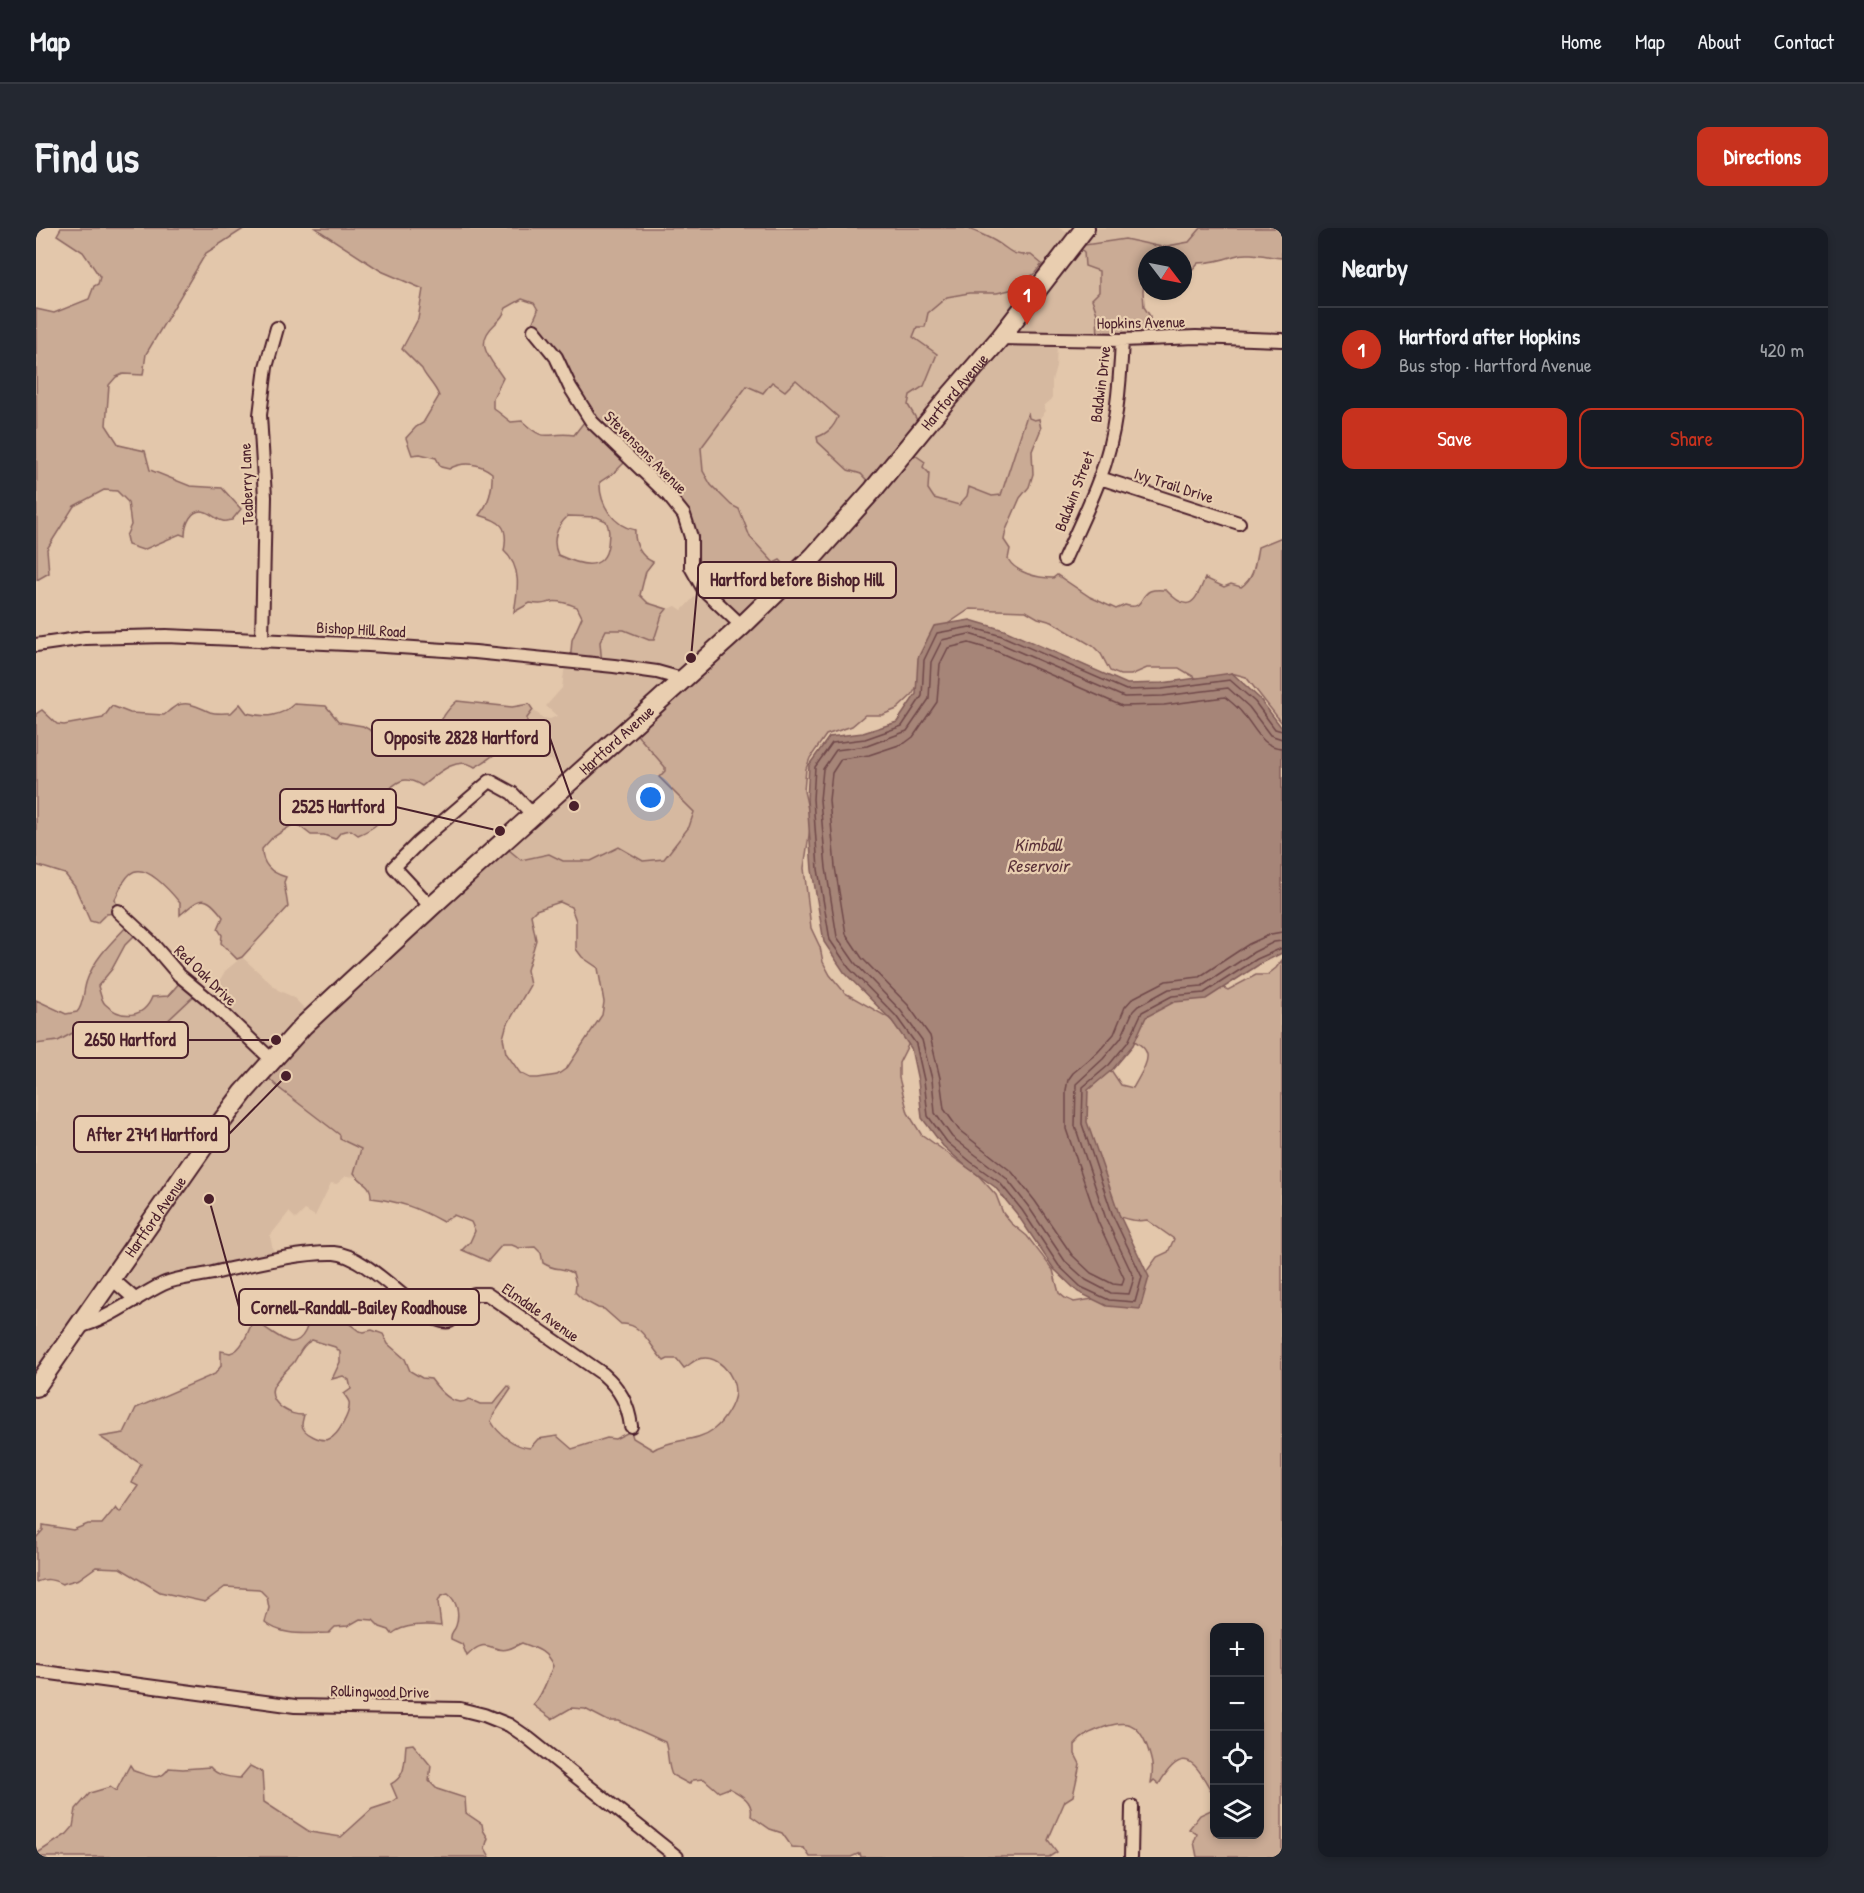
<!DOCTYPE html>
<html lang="en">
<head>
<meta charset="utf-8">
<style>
	:root { --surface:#171b24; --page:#242831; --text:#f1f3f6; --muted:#9ea1a6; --line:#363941; --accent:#c8321e }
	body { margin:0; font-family:"Patrick Hand",sans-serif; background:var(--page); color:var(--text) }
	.controls { position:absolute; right:18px; bottom:18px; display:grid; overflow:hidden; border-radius:12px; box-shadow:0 3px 9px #0003 }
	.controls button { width:54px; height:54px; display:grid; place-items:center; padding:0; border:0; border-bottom:2px solid var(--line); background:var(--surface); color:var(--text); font:30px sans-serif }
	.compass { position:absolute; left:1102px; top:18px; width:54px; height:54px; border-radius:50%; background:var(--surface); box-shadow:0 3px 9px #0003; rotate:122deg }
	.you { position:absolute; left:615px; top:570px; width:21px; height:21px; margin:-15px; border:4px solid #fff; border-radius:50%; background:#1a73e8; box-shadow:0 0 0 9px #1a73e833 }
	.badge { display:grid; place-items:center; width:39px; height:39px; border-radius:50%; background:var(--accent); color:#fff; font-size:20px; font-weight:700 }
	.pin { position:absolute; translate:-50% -50px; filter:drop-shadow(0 2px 3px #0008) }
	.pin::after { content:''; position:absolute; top:32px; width:21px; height:18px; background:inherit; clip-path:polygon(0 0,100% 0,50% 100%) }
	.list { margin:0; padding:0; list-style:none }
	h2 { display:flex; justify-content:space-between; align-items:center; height:78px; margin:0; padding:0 24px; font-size:26px }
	h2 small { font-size:20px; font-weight:400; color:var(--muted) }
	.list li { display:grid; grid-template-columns:39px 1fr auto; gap:18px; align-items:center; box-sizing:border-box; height:84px; padding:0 24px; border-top:2px solid var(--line) }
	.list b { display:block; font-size:22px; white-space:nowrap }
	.list p { margin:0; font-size:20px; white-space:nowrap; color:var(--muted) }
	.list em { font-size:20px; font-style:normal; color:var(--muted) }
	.actions { display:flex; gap:12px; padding:18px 24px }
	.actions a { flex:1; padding:14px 0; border:2px solid var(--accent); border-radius:12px; text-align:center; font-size:21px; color:var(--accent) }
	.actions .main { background:var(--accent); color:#fff }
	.icon { flex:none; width:33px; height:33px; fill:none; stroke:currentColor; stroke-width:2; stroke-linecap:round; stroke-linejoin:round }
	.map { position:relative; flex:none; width:1246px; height:1629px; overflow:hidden; border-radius:12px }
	header { display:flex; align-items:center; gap:36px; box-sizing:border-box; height:84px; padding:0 30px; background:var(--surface); border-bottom:2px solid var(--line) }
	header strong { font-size:28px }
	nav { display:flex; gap:33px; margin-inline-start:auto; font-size:21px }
	.intro { display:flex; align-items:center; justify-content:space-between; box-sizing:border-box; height:144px; padding:0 36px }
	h1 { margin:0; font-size:42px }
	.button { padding:15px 27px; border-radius:12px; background:var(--accent); color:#fff; font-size:21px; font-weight:700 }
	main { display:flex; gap:36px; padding:0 36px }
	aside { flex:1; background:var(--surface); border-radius:12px; box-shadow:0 3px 9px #0003 }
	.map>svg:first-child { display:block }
</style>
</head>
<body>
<header>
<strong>Map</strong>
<nav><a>Home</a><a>Map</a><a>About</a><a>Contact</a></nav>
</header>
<div class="intro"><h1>Find us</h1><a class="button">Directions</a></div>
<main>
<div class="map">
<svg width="1246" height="1629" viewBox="0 0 1246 1629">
	<rect width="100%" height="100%" fill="#e3c7ab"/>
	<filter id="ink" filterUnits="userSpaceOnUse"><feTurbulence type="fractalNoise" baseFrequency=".0167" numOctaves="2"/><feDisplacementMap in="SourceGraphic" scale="12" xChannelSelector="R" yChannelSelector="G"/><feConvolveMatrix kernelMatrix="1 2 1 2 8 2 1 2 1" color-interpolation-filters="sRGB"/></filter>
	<g filter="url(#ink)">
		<!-- built -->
		<path fill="#d6b9a0" d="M931,0h92l13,7 7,-7h122l-12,14 -27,5 -37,-8 -46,7 20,24v22l-7,7 5,15 1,25 -41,3 -1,25 -4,14v18l-8,7 2,5 -7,8 -5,1 -8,-6 -25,82h-9l-23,-9 -2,9 -8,9 -25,-7 -6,-9 1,-16 -21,-23v-45l2,-10 3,-58 4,-10 8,-1 3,-13 19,-16 22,-4h28l34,-38 -9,1 -14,-4 -11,-10z
			M760,152l42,37 -4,8 -8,9 -9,3 31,33 13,4 14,15 -81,86 -29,-19 -15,-19 -11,-28 -8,-4 -20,-20 -8,-14 -2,-23 46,-62z
			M666,361l39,37 -76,141v4l-5,6 34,35 -5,15 -25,32 -21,2 -24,-14 -28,14h-28l-14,-7 -28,6 -18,-15 70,-65 -22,-20h-11l-11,-11 -2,-7 -9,-3 9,-16v-5l6,-8 10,8 7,1 7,-3 -11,-10 16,-18 3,-24 35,-22 5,-12h19l25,10h5l8,-25 5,-6 9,-3 6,4z
			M206,729l36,33 15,7 20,20 -51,54 18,18 61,46 -1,4 21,11 -7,23 3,4 -11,-1 -9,8 -6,-1 -16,33 -10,-6 -9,9 -7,-7 -19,24 5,24 -119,21 -23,12 -56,38 -41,50v-337l22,-3 22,-12 20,14 27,11h9l5,-8 57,-54 12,6 15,-27z"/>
		<!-- green -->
		<path fill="#caab95" stroke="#8a6560" stroke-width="1.5" fill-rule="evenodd" d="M25,0h184l-39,25 -60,101 -3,21 -20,-1 -7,3 -7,8 -3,40 13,20 26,6 5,19 40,16 32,2 19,21 -9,11c-3,0 -6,2 -9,1 -6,-1 -11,-7 -17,-9 -15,-5 -21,13 -21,24l-5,-2 -37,16 -15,-5 -2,-9 5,-11 -3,-23 -11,-11 -13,-1 -30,16 -27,43 2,24 -12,7 -1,-271 18,4 35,-14 5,-13 4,-2 2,-7 -17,-25 -26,-17z
			M279,0h652c9,4 19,8 28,13 16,9 15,15 36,14l11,9 -7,9 -21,16 -17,4h-28l-22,4 -19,16 -3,14h-8l-4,10 24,17 -13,32 -14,9 -2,10 15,25 -15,20 17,12 -2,5 6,6 -1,16 6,9 25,7 8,-9 2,-9 23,9 9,-1 27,-83 1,6 5,2 5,-1 2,10 -9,22 1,23 -4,13 -9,11 -14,32 -2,10 6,9 -2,10c8,14 29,19 45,19l4,-3 33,22 26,12 9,-4c18,6 14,-9 25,-14 5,-2 12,-1 16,-1 23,25 30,12 39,-12l19,9 7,-3 10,3c14,-9 14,-25 17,-40l24,-10v186l-36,-46 -15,-4 -2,7 -23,4 -27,-16h-32l-16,7h-11l-10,-4 -9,-17 -8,-8 -41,-24 -14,-4 -12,-7 -56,-2 -34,23 -19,54 -5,9 -15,14 -15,6h-17l-13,11 -26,9 -16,23 -4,11 -2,22 7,31 -7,46 7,60 9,19 3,15 7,13 15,18 44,25 15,15 5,10 -10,20v15l9,35 13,21 57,41 18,20 7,18 8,10 16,13 26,34 6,23 6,5 9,4 57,-9 26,-36 11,-5 6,-13 -27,-19c-23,4 -42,-11 -61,-21l-19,-94 44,-35 10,15 12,3c20,-35 22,-37 -15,-56l9,-14 90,-33 11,5 28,-15h11l9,-7 6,-8v897h-85l-3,-15 3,-8 -8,-5 11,-14 11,-5 3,-11v35h46v-206h-46v168c-17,-30 -29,-57 -55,-12l-5,-4 -3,3c3,-16 1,-22 -4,-37 -9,-24 -22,-27 -45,-18 -11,4 -19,7 -27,17v9l5,10 -7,32 -8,5 -17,39 9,12 -8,5h-188l-1,-4 -9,4h-41l-6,-9 -12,-1 -10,-14 -12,-4 -19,-13c3,-15 -11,-22 -22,-28l-10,4 -15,-13 -11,1 -4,4 -17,-9c-5,-11 -3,-22 -7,-33l-46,-21h-11l-23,-12 -14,-1 -19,11 -19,-14c10,-10 14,-26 20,-39 -6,-15 -17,-18 -31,-23 -5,2 -9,5 -14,6 -16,5 -21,-15 -41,7l-5,-12 -11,-5c-1,-7 3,-7 5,-13 4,-12 1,-25 -8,-32l-7,2 -3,6 3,24c-15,-2 -38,-2 -49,8l-3,-4 -9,-3 -7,-7 -13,-1 -12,7 -13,1 -6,6c-22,0 -47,4 -64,-11l4,-14 -2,-11 -8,-8 -34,-2 -20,15 -45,-10 -40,-24 -24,-1 -17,12 -17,5c-10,-5 -16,-6 -26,-2v-44l7,-8v-5l30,5 15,-6h14l14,-17 4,5 18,-26 -6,-3 9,-19 -41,-27 24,-4 12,-25 79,-34 6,-8v-15c1,0 9,2 9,2 13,-2 20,-26 24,-36l-4,-7 6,-2c-1,5 -1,9 2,14 4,4 27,20 33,20 12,0 21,-19 15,-29l7,-12 11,11h10l25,19 5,1 8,-2 11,4 5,10 17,15 5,12 12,7 9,1c8,11 24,30 38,20l11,5h13l15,-18 3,3 -17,25 -3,7c7,13 24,26 39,27l8,-9 19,-3 15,13 35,-11 8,1 16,-8 2,7 20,12c19,-12 43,-7 61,-21 9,-7 20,-24 21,-36 1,-18 -19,-42 -39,-33 -4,2 -8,6 -12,8l-7,-9h-9l-4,2c-13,-12 -21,-39 -43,-37l-17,-15 -6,-1 -15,-8 -8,-8 1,-8 -3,-11c-12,-7 -16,-1 -30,-10l-2,-10 -6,-6 -16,1 -7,-3h-10l-14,16 -26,-11 8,-8 5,-11 -4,-9 -17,-7 -11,7c-27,-15 -42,-20 -72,-24 1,-14 -10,-15 -17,-25l7,-24 -21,-10v-4l-60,-46 -19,-18 242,-226 18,15 28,-6 14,7h28l28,-14 24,14 21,-2 25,-32 5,-15 -35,-35 6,-6v-4l-33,-38 107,-99 -37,-41 -17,-73 -56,-58 -14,14 -15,10c-1,21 13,44 35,48 -1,14 6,27 18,32l-7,9 -6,24 8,8 19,6 -5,6 -8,25h-5l-25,-10h-18l-6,12 2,23 -32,-2 2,-23 10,-23 -5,-10c-8,-3 -18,-7 -26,-5 -9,2 -11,3 -21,1l-16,9c4,-22 8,-45 -10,-61 5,-25 -3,-30 -25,-36 10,-11 14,-27 13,-42 -12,-10 -29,-12 -43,-4l-8,-2 -5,-9 -16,-4 -8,1 -6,-17 10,-11 7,-4 16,-27c-4,-11 -14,-19 -17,-27l-20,-20 16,-30 5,-30 -42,-18zM486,71l12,4 4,7 -6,14 3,7 53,86 -14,18c-28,-4 -27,10 -52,-14l-11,1 -18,-14v-10l10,-20c-13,-20 -30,-34 -8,-54 6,-6 8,-8 11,-16zM760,152l42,37c-5,11 -10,16 -21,20l1,5 30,28 13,4 14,15 -81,86 -14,-15 -6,3 -24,-26 -11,-28 -8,-4 -20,-20 -8,-14 -2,-23 46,-62 16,7 9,-11 13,9zM532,288l29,1 9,4c4,9 3,14 2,24 -4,29 -30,19 -50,10 -7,-15 -1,-29 10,-39zM524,674l11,5 5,14v28l6,8 16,11 6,34 -2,13 -35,53 -10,7 -19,3h-8l-10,-5 -14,-20 -3,-15 3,-11 24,-42 -3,-15 9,-30 -5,-25 5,-5zM276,1112l23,7 5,5v10l-8,17 11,-3 6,4 2,9 -7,5c2,3 4,5 5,8 2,10 -11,34 -20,37 -7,3 -26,-5 -27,-14 0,-3 1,-6 2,-10 -10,0 -14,-2 -22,-7 -23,-18 0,-32 12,-46 6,-9 8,-17 18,-22z
			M1165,0h81v30c-14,-1 -34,-7 -48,-2 -12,4 -23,7 -36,7l-7,8 -8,4v-20h-36v21l-2,3 -2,12 1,16 6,9v23h-52l-1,-25 -5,-15 7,-7v-21l-14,-5 -1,-14 -6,-6 47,-7 37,8 27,-5z
			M421,473l55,6 17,-3 4,6 -6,8c1,15 -11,18 -20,26 -11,9 -18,16 -32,23 -19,-12 -39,8 -53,19 -17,-11 -25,-6 -38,9 0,6 2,11 1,16 -2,12 -17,20 -27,24l-7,-5 -10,2 -6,7 -11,-4h-13l-13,-10h-6l-20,13 -10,11c0,16 9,24 24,28l-2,5 4,25 -46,50 -5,2 -16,-16 1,-8 -4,-6 5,-12c-18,-24 -22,-20 -43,-2v-12c-9,-11 -35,-42 -50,-29 -7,6 -11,17 -15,25l3,14 -12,1 -9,9 -7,-2 -15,-34 -10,-13 -29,-9v-151l6,-4 15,14 7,1 39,-7 9,-12 18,7 34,2c4,-3 8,-7 12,-9 12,-6 24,2 34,6 6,2 15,1 21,1l9,-9 7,9c18,5 33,4 47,-9l32,2 13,16 24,4 26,15c15,-3 43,-8 53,-22 4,-7 8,-12 15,-18z
			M94,695l9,8 -14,14 -13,24 -14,17c2,6 3,14 7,18 16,16 39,14 47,-7l16,-1 13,-15 17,11 -57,54 -5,8c-20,1 -40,-14 -56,-25l-22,12 -22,3v-44l30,14 11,-2c7,-7 6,-22 10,-32 8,-23 26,-39 43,-57z
			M377,1516l18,22 -2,15 8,8 28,9 1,15 16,11 1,6 5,8 -3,10 5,9h-454v-3l31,-20 6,-7 3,-18 14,-16 20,-6 6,4 14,-26 4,6c14,4 26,12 35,-3l14,1 27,-2c7,9 20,10 30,11l10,-12 12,6 2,30 46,30 31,5 31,-28 18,-6 7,-5 -6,-14c16,-9 13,-22 15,-39z"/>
		<!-- water -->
		<path fill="#a68578" stroke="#815c59" stroke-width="1.5" d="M934,392l34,10 123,54 35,-1 70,-10 27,25 23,30v225l-22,11 -54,35 -32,3 -28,15 -13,28 -20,24 -25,21 -1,32 32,92 30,63 -9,32 -33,-3 -29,-14 -24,-23 -37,-55 -22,-27 -28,-20 -24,-21 -21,-28 -4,-37 -7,-33 -19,-27 -48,-49 -20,-30 -12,-72 -5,-71 2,-34 20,-28 34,-4 34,-11 19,-28 2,-36 16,-32z"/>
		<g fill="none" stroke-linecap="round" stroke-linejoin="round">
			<!-- shore -->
			<path stroke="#6f484a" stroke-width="1.5" d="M1246,503l-7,-2 -20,-27 -25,-22 -68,9 -36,1 -124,-54 -32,-9 -33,6 -13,27 -2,36 -20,30 -37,13 -33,4 -17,24 -2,32 5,70 12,71 19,28 47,48 20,28 8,36 4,36 19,26 24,20 29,21 22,27 37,56 22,21 28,13 26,2 7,-25 -29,-61 -31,-92 1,-37 26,-22 19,-23 14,-30 30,-16 32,-3 53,-34 25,-11
				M1246,511l-12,-4 -21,-28 -21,-19 -65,8 -39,1 -125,-54 -30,-9 -27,6 -11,22 -2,37 -22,32 -40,15 -31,4 -13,19 -3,31 6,68 11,69 18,26 46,48 21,29 10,39 3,34 17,24 54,41 22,28 37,55 21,19 25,13 18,1 5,-16 -28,-59 -31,-93 1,-42 27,-25 18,-21 12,-27 5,-5 31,-17 33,-3 52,-34 20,-10 8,-1
				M1246,520c-21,-1 -27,-21 -39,-34 -5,-7 -12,-12 -18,-17l-61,8 -42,1 -126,-55 -27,-8 -21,5 -8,16 -3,38 -24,35 -8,6 -36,12 -28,4 -9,14 -3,27 6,67 11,67 16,24 46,47 22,31 10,42 4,31 15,21 53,42 23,29 37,54 19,18 22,11 9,1 2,-7 -26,-56 -32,-93v-39l2,-10 5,-7 24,-20 17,-19 11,-27 8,-9 33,-17 33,-4 50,-33 22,-10 11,-2"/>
			<defs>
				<path id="minor" d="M498,102l22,27 14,30 22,35 76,73 16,20 7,22v30l13,23 38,36
					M964,110l122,2 74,-3 86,3
					M1064,250l139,45
					M1028,332c12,-27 25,-53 35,-80 17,-43 21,-95 23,-140
					M226,413l3,-144 -5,-82 6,-48 11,-39
					M0,417l49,-7 81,-2 203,9 106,7 139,14 43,6 25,7
					M395,679l-37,-40 25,-25 71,-61 22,12 21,22
					M82,683l31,29 30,35 29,24 65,62
					M75,1050l25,22
					M42,1099c32,-8 56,-29 85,-43 13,-6 31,-7 45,-10 38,-8 88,-22 126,-21 38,2 92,76 116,68l24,-27h13l116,80c17,15 25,30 28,52
					M0,1443l259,35 165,3 24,6 25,10 19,13 149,119
					M1095,1629l1,-50"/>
				<g id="highway">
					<path id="s1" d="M0,1159l177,-254 31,-41 59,-66 128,-119 311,-281 71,-69 60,-67 75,-92 52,-60 85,-110"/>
				</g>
			</defs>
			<!-- minor casing -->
			<use href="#minor" stroke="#4a1f2b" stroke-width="16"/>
			<!-- highway casing -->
			<use href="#highway" stroke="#4a1f2b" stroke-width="22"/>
			<!-- minor -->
			<use href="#minor" stroke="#e9ceb0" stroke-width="12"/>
			<!-- highway -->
			<use href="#highway" stroke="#e9ceb0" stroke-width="18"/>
		</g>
	</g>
	<g text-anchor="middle" stroke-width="4.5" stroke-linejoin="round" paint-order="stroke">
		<!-- street labels -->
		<g font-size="16" fill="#4a1f2b" stroke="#e9ceb0">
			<text transform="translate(1105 94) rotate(-1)" y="6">Hopkins Avenue</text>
			<text transform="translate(1064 156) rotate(-83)" y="6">Baldwin Drive</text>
			<text dy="6" stroke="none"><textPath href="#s1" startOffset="1360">Hartford Avenue</textPath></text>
			<text transform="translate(610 224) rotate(45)" y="6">Stevensons Avenue</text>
			<text transform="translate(210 256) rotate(-92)" y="6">Teaberry Lane</text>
			<text transform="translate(1138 257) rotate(18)" y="6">Ivy Trail Drive</text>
			<text transform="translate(1038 263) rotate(-69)" y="6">Baldwin Street</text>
			<text transform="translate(325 401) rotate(3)" y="6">Bishop Hill Road</text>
			<text dy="6" stroke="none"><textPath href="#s1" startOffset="874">Hartford Avenue</textPath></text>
			<text transform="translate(170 747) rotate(44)" y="6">Red Oak Drive</text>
			<text dy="6" stroke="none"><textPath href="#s1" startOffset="208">Hartford Avenue</textPath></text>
			<text transform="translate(505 1084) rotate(35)" y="6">Elmdale Avenue</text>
			<text transform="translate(344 1463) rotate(1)" y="6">Rollingwood Drive</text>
		</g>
		<!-- water labels -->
		<g font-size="18" font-style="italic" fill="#5c333a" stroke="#e9ceb0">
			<text x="1002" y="623">Kimball<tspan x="1002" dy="21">Reservoir</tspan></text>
		</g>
	</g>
	<!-- callouts -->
	<path fill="none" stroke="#4a1f2b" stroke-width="2" d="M655 430L662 352M538 578L514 510M464 603L360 579M240 812L152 812M250 848L193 906M173 971L203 1079"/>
	<g fill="#4a1f2b" stroke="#e9ceb0" stroke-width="2">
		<circle cx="655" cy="430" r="6"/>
		<circle cx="538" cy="578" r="6"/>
		<circle cx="464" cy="603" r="6"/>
		<circle cx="240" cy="812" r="6"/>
		<circle cx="250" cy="848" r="6"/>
		<circle cx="173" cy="971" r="6"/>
	</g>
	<g fill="#e9ceb0" stroke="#4a1f2b" stroke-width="2">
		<rect x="662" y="334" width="198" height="36" rx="6"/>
		<rect x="336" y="492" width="178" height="36" rx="6"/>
		<rect x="244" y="561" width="116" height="36" rx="6"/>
		<rect x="37" y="794" width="115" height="36" rx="6"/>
		<rect x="38" y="888" width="155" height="36" rx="6"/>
		<rect x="203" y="1061" width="240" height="36" rx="6"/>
	</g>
	<g font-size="18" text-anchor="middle" font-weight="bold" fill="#4a1f2b">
		<text x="761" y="358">Hartford before Bishop Hill</text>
		<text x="425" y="516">Opposite 2828 Hartford</text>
		<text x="302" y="585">2525 Hartford</text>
		<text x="94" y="818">2650 Hartford</text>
		<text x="116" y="913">After 2741 Hartford</text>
		<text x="323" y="1086">Cornell-Randall-Bailey Roadhouse</text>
	</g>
</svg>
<div class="controls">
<button>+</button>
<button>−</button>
<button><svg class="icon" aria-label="locate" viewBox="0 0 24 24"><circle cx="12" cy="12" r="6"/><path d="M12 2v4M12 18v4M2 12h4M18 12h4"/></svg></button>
<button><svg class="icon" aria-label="layers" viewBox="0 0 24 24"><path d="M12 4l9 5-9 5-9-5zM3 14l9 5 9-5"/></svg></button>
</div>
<svg class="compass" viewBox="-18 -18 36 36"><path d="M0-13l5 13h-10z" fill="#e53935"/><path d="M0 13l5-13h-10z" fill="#9ea1a6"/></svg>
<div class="you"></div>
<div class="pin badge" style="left:991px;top:97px">1</div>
</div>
<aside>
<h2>Nearby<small></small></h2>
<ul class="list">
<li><span class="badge">1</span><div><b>Hartford after Hopkins</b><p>Bus stop · Hartford Avenue</p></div><em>420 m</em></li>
</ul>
<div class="actions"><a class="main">Save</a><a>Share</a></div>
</aside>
</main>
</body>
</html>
